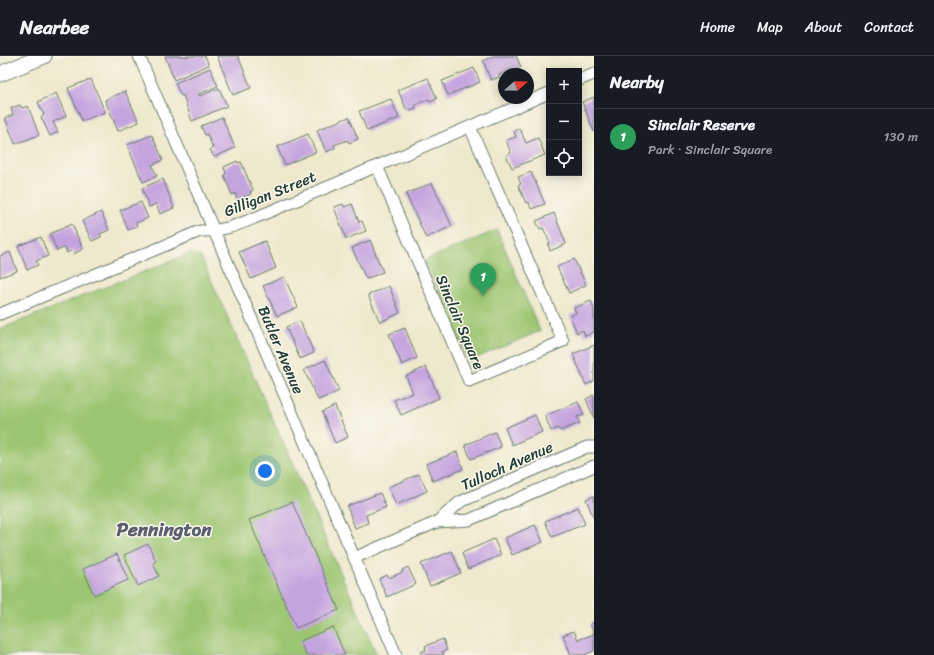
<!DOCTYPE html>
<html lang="en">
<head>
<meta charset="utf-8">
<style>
	:root { --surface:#171b24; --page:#20242c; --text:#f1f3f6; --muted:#9ea1a6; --line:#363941; --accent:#0b8043 }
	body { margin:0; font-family:Sriracha,sans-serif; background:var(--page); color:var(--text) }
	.controls { position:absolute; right:12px; top:12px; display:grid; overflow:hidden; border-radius:0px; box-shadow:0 2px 10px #0003 }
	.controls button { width:36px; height:36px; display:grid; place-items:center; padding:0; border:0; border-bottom:1px solid var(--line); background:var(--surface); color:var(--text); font:20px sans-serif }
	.compass { position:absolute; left:498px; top:12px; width:36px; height:36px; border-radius:50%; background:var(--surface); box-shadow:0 2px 10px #0003; rotate:70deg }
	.you { position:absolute; left:265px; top:415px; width:14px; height:14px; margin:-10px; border:3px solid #fff; border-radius:50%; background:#1a73e8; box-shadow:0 0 0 6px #1a73e833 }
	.badge { display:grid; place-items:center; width:26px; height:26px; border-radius:50%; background:var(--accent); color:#fff; font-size:13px; font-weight:700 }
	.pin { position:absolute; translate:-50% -33px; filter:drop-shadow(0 1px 2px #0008) }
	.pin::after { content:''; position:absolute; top:21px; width:14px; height:12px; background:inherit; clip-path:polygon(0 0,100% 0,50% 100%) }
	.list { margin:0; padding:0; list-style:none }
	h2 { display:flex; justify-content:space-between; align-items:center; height:52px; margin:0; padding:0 16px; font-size:17px }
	h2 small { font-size:13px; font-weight:400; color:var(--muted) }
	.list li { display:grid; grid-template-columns:26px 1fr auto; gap:12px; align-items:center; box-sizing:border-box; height:56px; padding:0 16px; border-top:1px solid var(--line) }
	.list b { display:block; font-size:15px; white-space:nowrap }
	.list p { margin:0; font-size:13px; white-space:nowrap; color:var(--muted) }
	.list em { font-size:13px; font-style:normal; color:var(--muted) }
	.icon { flex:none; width:22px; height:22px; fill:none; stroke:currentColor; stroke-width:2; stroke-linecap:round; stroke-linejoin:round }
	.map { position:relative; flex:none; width:594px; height:599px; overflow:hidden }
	header { display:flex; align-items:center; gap:24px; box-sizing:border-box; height:56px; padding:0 20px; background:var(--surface); border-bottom:1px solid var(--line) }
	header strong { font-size:19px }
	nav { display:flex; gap:22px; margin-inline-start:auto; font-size:14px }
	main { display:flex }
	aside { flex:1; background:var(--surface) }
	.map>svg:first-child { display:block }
</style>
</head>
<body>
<header>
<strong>Nearbee</strong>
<nav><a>Home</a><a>Map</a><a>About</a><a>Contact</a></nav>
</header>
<main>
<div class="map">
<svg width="594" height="599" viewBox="0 0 594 599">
	<rect width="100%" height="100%" fill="#fbf7ec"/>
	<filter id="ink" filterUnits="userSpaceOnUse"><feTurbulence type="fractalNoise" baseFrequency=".025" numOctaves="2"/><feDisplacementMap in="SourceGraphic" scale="8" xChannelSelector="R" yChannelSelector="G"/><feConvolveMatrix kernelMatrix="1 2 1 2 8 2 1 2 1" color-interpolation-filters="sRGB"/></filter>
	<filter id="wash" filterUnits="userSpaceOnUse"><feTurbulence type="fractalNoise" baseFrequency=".012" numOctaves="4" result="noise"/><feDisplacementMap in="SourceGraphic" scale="16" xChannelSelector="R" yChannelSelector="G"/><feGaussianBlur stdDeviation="0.9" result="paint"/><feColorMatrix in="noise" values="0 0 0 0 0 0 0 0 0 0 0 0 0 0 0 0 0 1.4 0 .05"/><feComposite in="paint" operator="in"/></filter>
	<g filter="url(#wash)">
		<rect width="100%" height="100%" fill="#eee8cc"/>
		<!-- green -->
		<path fill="#9cc571" stroke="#5e8152" d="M497,174l43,101 -71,30 -44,-101z
			M191,197l10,4 176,398h-377v-326z"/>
		<g id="blocks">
			<!-- building -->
			<path fill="#c4a4df" d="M165,0h40l4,9 -35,15z
				M217,0h21l13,32 -18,7z
				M493,0h23l5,11 -7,4 -1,-2 -14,6 1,2 -9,3 -8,-19z
				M210,12l8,18 -19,8v1l1,1 19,-8 8,18 -35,15 -9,-26 -2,1 -6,-13z
				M474,12l6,14 -32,13 -6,-14z
				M428,22l9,21 -7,3 -1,-3 -14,6 1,3 -9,3 -9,-21z
				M91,23l14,33 -23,9 -14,-33z
				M125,35l14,31 -21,9 -13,-31z
				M56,37l10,23 -13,6 5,10 -8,4 -9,-19 3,-2 -6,-13z
				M594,41v35l-12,-30z
				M391,43l8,19 -32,13 -8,-20z
				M20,49l2,3 6,-2 11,29 -24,9 -10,-26 8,-3 -2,-7z
				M222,61l13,31 -21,9 -4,-8 3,-1 -6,-14 -2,1 -4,-9z
				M349,61l9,22 -9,4 -1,-3 -14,5 1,3 -9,4 -9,-22z
				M520,73l6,14 12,-5 7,17 -33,13 -6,-13 5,-2 -5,-13 10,-3 -2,-6z
				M308,78l8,18 -31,13 -8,-18z
				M152,79l11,25 -11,5 5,11 -14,6 -16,-37z
				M237,105l1,2 3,-1 12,28 -3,2 1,2 -14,6 -2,-7 -3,2 -8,-20 2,-1 -2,-7z
				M531,116l14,32 -14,5 -2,-7 -3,1 -8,-18 3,-1 -3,-7z
				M163,123l11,29 -14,6 -4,-10 -7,3 -7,-19z
				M432,127l20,43 -26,12 -20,-44z
				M141,146l7,16 -12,5 1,3 -9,4 -8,-20z
				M343,148l1,3 8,-3 7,18 3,-1 4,10 -20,8 -12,-32z
				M101,156l8,18 -9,4 1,3 -9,4 -10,-20z
				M554,157l12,31 -16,7 -2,-7 2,-1 -7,-15 -3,1 -4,-8z
				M72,168l11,25 -9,5 -2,-4 -5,3 -2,-6 -8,4 -7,-17z
				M41,181l7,19 -12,5 2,4 -11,5 -9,-24z
				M370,184l13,32 -17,7 -14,-31z
				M265,185l11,27 -25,11 -12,-27z
				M10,196l7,19 -17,6v-21z
				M574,203l12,26 -17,8 -12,-26z
				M284,221l14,30 -21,9 -14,-30z
				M389,230l11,27 -20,9 -12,-27z
				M591,245l3,8v23l-9,4 -2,-6 -6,3 -7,-17 6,-3 -2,-5z
				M300,265l14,32 -14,6 -14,-32z
				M405,272l12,30 -15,7 -13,-31z
				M594,289v36l-8,4 -13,-31z
				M325,304l14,31 -21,9 -14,-30z
				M426,311l13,31 -38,17 -7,-15 19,-7 -7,-17z
				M594,339v23l-8,-19z
				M578,346l6,13 -7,2 3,6 -20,8 -2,-3 -7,3 -6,-15z
				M335,350l13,31 -13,6 -13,-31z
				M535,359l7,17 -30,13 -7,-17z
				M495,376l6,15 -30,12 -6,-14z
				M457,396l6,17 -30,12 -7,-17z
				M419,418l8,17 -31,14 -8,-18z
				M380,437l6,14 -20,8 2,8 -13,5 -8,-22z
				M594,440v23l-8,-20z
				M292,446l47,108 -43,18 -47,-108z
				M578,451l7,17 -33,13 -7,-16z
				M535,469l8,17 -31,13 -7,-17z
				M494,483l7,16 -33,14 -6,-16z
				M148,488l8,17 -3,2 6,13 -21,10 -14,-31z
				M452,495l9,22 -31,13 -9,-22z
				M117,498l11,26 -34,15 -11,-26z
				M408,511l8,17 -29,13 -8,-18 8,-4 2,3 14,-6 -1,-2z
				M594,566v29l-10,4h-13l-8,-20 11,-4 4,9 16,-6 -4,-10z
				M333,571l12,28h-39l-6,-14z
				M443,583l4,11 -5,2 2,3h-22l-1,-3 5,-2 -1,-4z"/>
		</g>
	</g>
	<g filter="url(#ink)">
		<use href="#blocks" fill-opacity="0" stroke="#677969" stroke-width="1"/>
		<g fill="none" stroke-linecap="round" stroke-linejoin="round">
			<defs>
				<path id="minor" d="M139,0l257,599
					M579,24l15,-6
					M377,110l92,215 94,-40 -93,-214
					M0,258l200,-83c22,1 37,-6 57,-14l292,-124
					M437,466l32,-2 125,-54
					M354,502l83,-36 23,-20 127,-55h7"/>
				<path id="secondary" d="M0,18l44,-18"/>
			</defs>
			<!-- minor casing -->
			<use href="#minor" stroke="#677969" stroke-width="13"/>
			<!-- secondary casing -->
			<use href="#secondary" stroke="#677969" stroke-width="17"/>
			<!-- minor -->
			<use href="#minor" stroke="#fff" stroke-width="11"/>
			<!-- secondary -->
			<use href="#secondary" stroke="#fff" stroke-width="15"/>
		</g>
	</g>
	<g text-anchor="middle" stroke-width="3" stroke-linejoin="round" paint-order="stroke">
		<!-- street labels -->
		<g font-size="15" fill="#1f3d34" stroke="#fbf7ec">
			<text transform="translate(270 138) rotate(-22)" y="5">Gilligan Street</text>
			<text transform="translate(460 266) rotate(67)" y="5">Sinclair Square</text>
			<text transform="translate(281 294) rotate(67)" y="5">Butler Avenue</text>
			<text transform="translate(507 410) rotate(-24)" y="5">Tulloch Avenue</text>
		</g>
		<!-- district labels -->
		<g font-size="19" font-weight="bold" fill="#596170" stroke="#fbf7ec">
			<text x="164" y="480">Pennington</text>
		</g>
	</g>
</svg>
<div class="controls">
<button>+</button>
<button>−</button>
<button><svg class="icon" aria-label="locate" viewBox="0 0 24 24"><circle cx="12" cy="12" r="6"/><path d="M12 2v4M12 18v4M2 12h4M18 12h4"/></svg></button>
</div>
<svg class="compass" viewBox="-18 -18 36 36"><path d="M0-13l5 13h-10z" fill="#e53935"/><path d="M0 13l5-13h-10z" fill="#9ea1a6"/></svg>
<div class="you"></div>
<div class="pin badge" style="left:483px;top:240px;background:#2e9e5b">1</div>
</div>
<aside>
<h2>Nearby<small></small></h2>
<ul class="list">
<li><span class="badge" style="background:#2e9e5b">1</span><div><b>Sinclair Reserve</b><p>Park · Sinclair Square</p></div><em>130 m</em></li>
</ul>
</aside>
</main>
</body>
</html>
